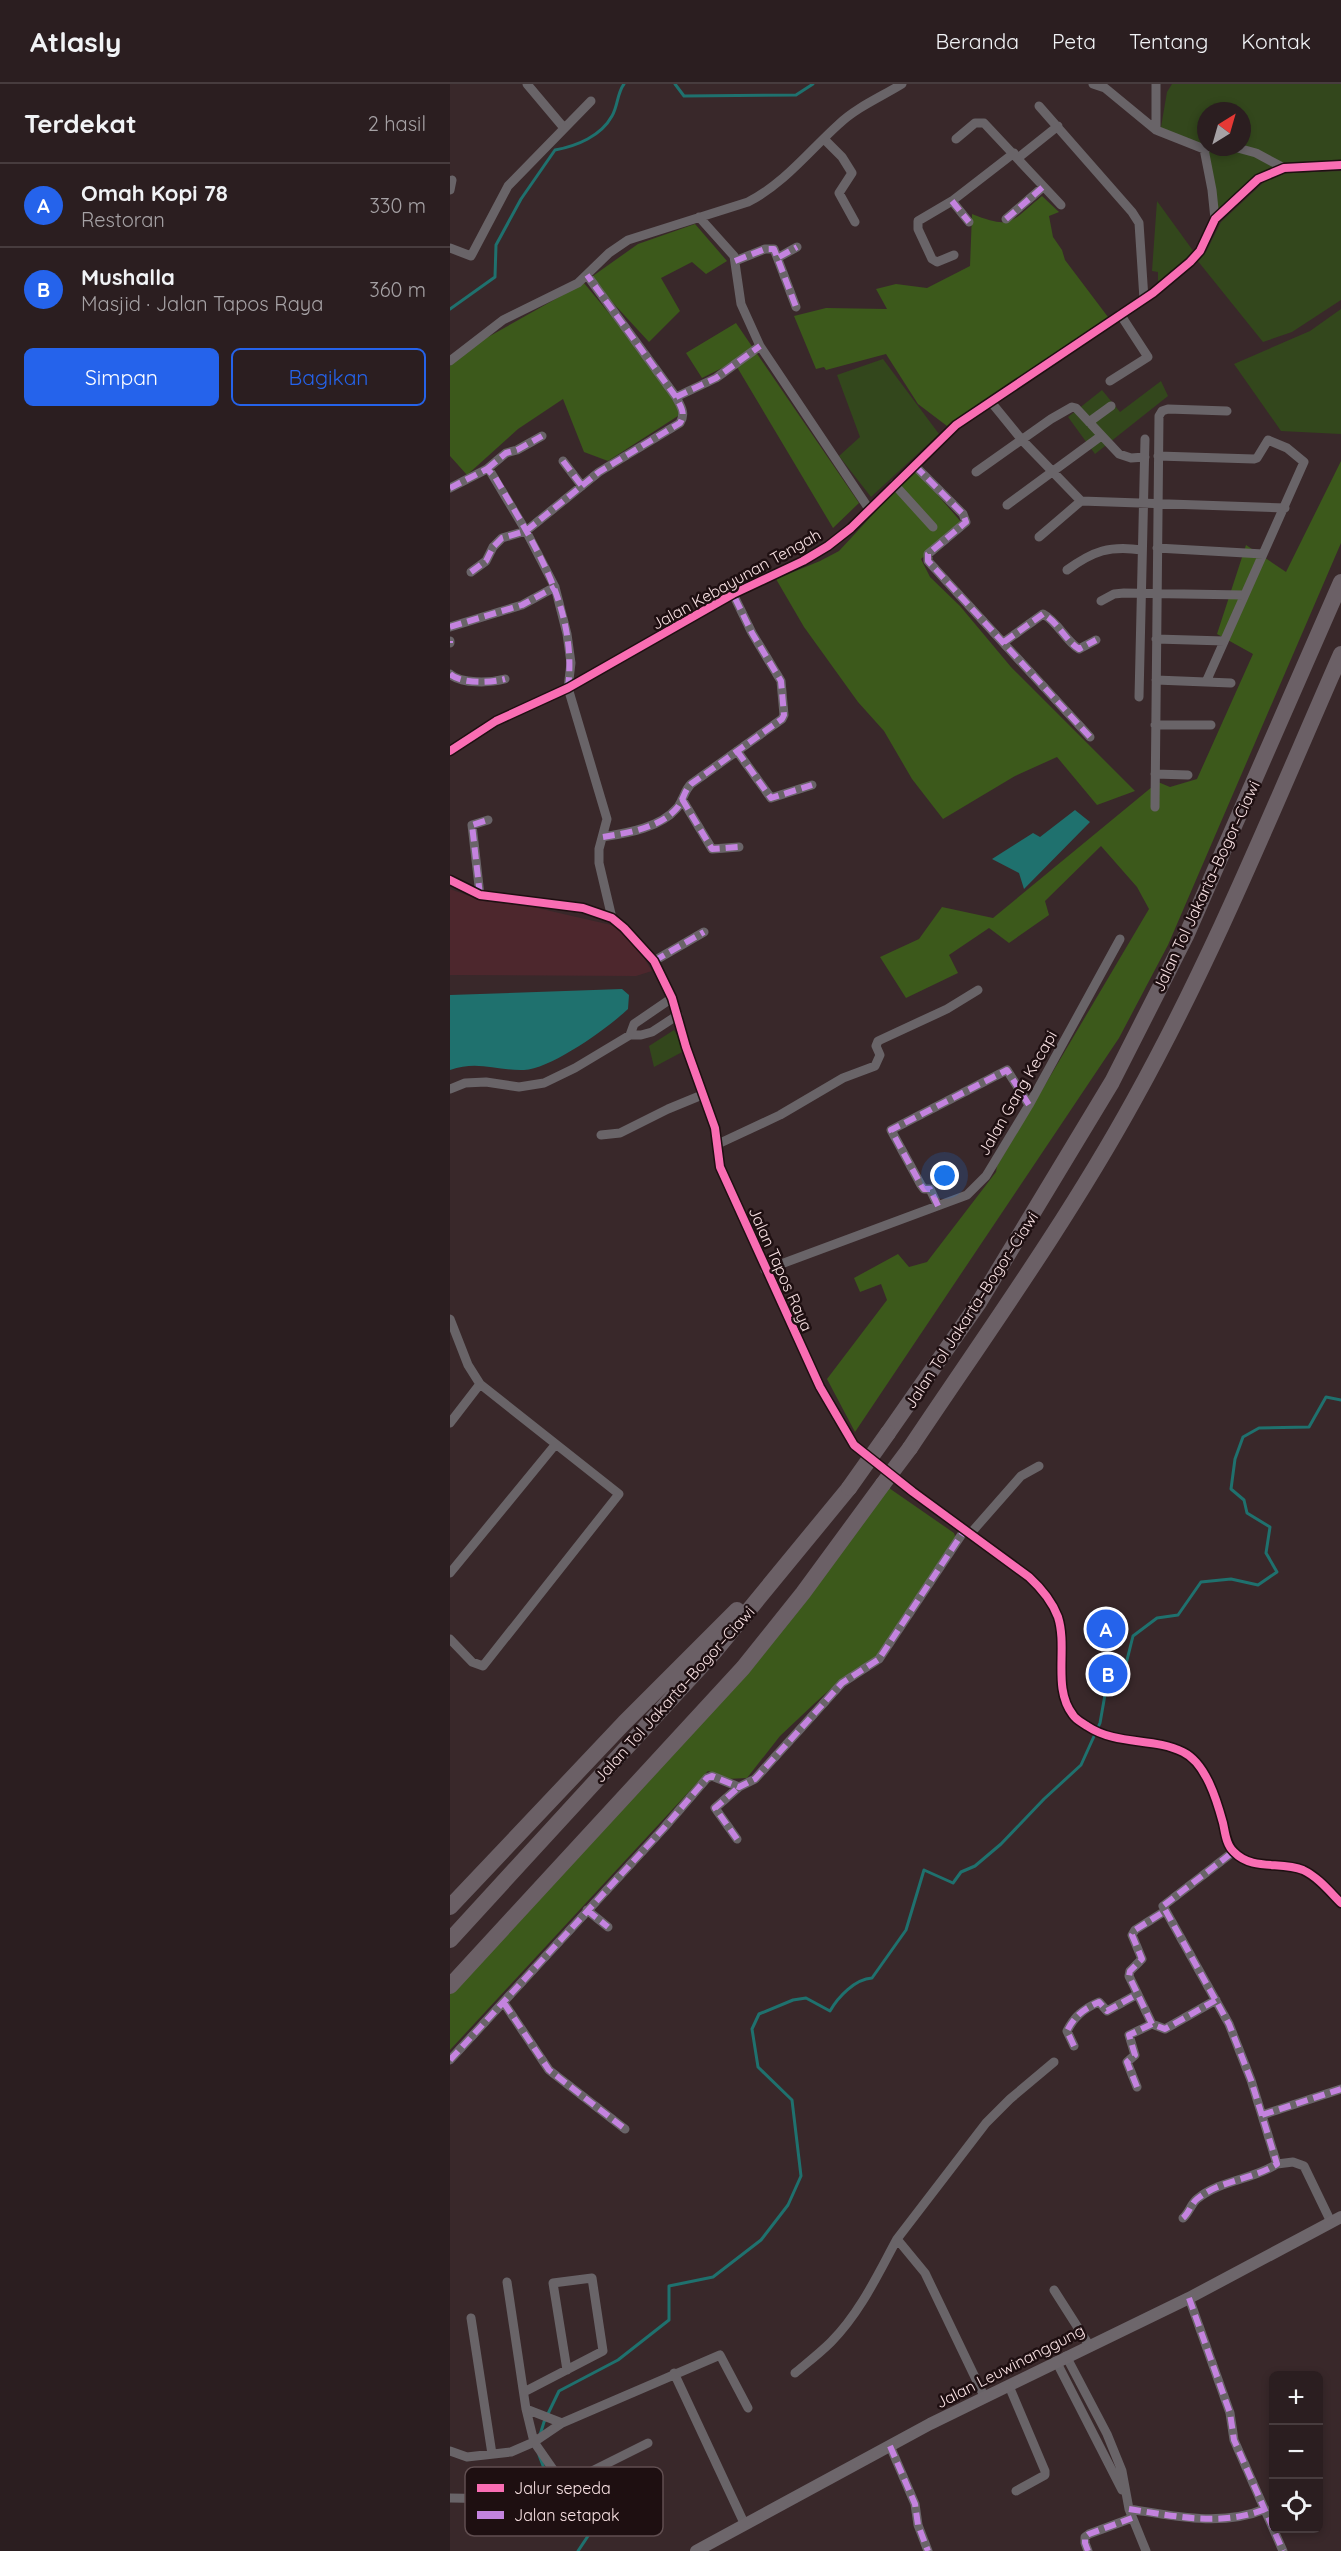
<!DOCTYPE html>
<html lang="id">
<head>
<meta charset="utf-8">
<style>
	:root { --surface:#2b1e20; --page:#372b2d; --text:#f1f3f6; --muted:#a6a2a5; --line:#473c3e; --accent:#2563eb }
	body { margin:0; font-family:Quicksand,sans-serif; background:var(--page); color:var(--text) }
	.controls { position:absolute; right:18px; bottom:18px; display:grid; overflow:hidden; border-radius:9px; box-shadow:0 3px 9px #0003 }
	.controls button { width:54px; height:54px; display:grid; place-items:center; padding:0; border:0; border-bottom:2px solid var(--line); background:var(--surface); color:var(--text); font:30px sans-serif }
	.compass { position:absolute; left:747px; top:18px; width:54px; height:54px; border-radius:50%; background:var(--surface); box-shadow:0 3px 9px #0003; rotate:37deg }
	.you { position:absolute; left:495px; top:1092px; width:21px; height:21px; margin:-15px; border:4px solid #fff; border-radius:50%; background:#1a73e8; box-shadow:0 0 0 9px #1a73e833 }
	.badge { display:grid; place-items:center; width:39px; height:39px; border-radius:50%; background:var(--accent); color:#fff; font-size:20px; font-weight:700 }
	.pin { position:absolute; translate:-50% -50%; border:3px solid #fff; box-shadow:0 2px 6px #0006 }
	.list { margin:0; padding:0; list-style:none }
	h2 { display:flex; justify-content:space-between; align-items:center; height:78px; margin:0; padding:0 24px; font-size:26px }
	h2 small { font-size:20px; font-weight:400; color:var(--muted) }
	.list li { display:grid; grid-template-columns:39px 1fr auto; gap:18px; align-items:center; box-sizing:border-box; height:84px; padding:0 24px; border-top:2px solid var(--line) }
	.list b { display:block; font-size:22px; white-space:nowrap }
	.list p { margin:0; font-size:20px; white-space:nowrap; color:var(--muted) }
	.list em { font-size:20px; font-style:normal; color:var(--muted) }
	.actions { display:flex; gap:12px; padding:18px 24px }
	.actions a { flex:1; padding:14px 0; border:2px solid var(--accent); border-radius:9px; text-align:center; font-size:21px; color:var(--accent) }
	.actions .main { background:var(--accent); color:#fff }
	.icon { flex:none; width:33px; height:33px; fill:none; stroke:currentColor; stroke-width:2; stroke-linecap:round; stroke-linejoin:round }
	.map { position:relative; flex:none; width:891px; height:2467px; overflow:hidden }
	header { display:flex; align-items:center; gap:36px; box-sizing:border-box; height:84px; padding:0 30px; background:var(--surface); border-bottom:2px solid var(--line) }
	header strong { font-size:28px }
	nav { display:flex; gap:33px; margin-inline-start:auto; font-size:21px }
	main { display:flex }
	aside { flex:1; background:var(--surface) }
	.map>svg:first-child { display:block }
</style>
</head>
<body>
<header>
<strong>Atlasly</strong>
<nav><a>Beranda</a><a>Peta</a><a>Tentang</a><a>Kontak</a></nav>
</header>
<main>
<aside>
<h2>Terdekat<small>2 hasil</small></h2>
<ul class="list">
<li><span class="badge">A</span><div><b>Omah Kopi 78</b><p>Restoran</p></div><em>330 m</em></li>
<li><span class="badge">B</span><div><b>Mushalla</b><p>Masjid · Jalan Tapos Raya</p></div><em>360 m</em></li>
</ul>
<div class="actions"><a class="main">Simpan</a><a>Bagikan</a></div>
</aside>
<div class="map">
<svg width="891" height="2467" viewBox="0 0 891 2467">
	<rect width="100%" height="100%" fill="#39282a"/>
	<!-- built -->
	<path fill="#4d272d" d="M0,805l33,12 50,6 87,20 19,23 13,21 -16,5 -186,-1z"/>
	<!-- green -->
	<path fill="#33471c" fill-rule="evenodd" d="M722,0h169v81l-31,1 -52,13 -43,40 -11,-70 -48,-19v-6l5,3 6,-35zM756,27h36v36h-36z
		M891,87v129l-49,32 -29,10 -66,-82 9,-8 15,-30 44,-41 21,-8z
		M707,117l37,51 -36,32v-12l-6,-1z
		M891,225v125l-60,-3 -47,-67 76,-33z
		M433,275l56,75 -68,63 -32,-41 21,-19 -23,-62z
		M711,297l7,15 -73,58 -27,-37 34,-27 18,22z
		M224,946l12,20 -32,17 -5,-21z"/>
	<!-- forest -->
	<path fill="#3c591b" d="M592,112l17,16 -10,4 4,21 9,13 3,10 43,57 -161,109 -29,-22 -32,-50 -60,16 -2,-3 -8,2 -22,-53 32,-8 61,1 -11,-20 20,-5 31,4 43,-22 2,-52c41,16 38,8 70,-18z
		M245,140l32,37 -21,13 -14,-12 -31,16 19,33 -31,31 -59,-64 48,-34z
		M134,199l68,82 29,49 -73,47 -24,-9 -21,-53 -45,30 -51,46 -17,-19v-90l22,-20z
		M286,239l123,180 -26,25 -99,-166 -32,16 -16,-25z
		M891,377v82l-173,402 -49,93 -264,394 -28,-53 60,-79 -6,-16 -21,8 -6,-14 44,-24 11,13 18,-5 69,-90 1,-6 152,-257 -12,-22 -36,-41 -56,55 4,14 -40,28 -20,-15 -40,27 9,18 -52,25 -26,-41 39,-18 23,-32 51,11 165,-136 12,5 27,-8 56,-125 -36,-20 29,-89 40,27z
		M465,385l47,54 -41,36 9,18 30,29 51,61 124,124 -38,14 -40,-48 -42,19 -72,43 -31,-40 -28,-48 -26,-29 -54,-75 -28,-48 44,-18 19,-10z
		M439,1404l65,45 2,6 -78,118 -34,20 -28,25 -36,34 -33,42 -20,1 -19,-8 -258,279v-64l293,-318z"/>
	<!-- water -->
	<path fill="#1f716e" d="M625,726l15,12 -66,67 -5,-16 -27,-14 41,-26 7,4z
		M172,905l7,6 -1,14c-20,19 -77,60 -104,61 -27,1 -46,-10 -74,0v-75z"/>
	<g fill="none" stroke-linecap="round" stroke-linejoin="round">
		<!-- stream -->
		<path stroke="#1f716e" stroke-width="3" d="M225,0l9,12 112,-1 17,-11
			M0,225l45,-32 1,-32 25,-46 34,-49c22,-4 46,-14 57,-34 6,-10 5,-23 12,-32
			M90,2351l4,-13 15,-31 59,-31 51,-40v-34l44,-9 48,-37 27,-35 13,-29 -9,-76 -34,-33 -6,-38 7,-15 34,-14 13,-2 24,13c8,-14 25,-32 42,-33l34,-48 18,-60 29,13 8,-11 14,-6 26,-22 43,-45 37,-34 19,-42 6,-34 20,-25 7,-28 24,-18 21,-3 23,-33 30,-3 27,6 19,-13 -11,-19 4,-26 -23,-14 -3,-13 -13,-11 4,-30 8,-22 16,-9 50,-1 17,-30 15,3
			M89,2371l14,37 37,41 -12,18"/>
		<!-- street -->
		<path stroke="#696468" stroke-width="9" d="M77,0l37,44
			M643,0l12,4 51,42 48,19 5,-2
			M589,22l93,106 7,11 5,76
			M706,46v-46
			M374,55l18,18 10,16 -13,20 16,29
			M506,55l19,-16h9l77,82
			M784,63l22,6 28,15
			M754,65l8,41 3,29
			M568,74l40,-32
			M0,106l2,-10
			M502,117l17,21
			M249,133l35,39 7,48 19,42 109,163
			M556,135l37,-32
			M0,164l21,8 37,-70 83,-85
			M504,171l-17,7 -5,-3 -14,-30v-8l34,-20 62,-48
			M329,173l18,-10
			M285,177l30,-12h9l22,58
			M0,277l53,-41 75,-37 31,-30 19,-13 120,-38c37,-19 61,-51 91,-78 18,-17 42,-27 63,-40
			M660,297l38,-24 -28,-43
			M226,313l40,-19 44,-32
			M541,318l31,38 59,61 204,7
			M639,338l22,-16
			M708,372l96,3 3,-1 11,-18 19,8 17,14 -98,220
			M113,377l19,25
			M465,382l48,48 3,8 -38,32v7l162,176
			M37,385l19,-16 11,-3 25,-14
			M526,388l75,-53 21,-12 4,1 43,46 12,4 14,-1
			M444,400l39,43
			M0,404l37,-19 3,2 36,60 29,56 12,47 4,29 -3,25 39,131 -8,30v14l13,55
			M557,421l94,-69
			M589,453l42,-36
			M707,464l106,6
			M617,486c26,-19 43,-25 75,-20
			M21,488l15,-11 7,-14 9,-9 24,-7 73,-59 81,-49c6,-10 1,-16 -4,-26l-89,-122
			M651,517l13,-7 10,-1 120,2
			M0,543l72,-22 33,-18
			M706,555l68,2
			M0,557v2
			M554,558l39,-28c15,8 22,26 36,35l17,-9
			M0,590c11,10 40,9 55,5
			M706,596l75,3
			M689,613l6,-258
			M705,641h56
			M0,667l46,-30 72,-33 165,-94 70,-33 25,-15 23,-18 105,-103 197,-132 37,-31 10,-11 15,-32 43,-40 26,-11 57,-3
			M287,667l34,47 41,-13
			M705,690l33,1
			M232,715l30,50 27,-2
			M705,723l4,-391 3,-5 6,-2 59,2
			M153,753c24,-4 57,-9 74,-29 6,-7 7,-17 14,-24l91,-65 2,-4 -3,-34 -29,-48 -19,-39
			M0,796l30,15 103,13 29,10 12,10 30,33 18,37 14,49 29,81 5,39 100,220 34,58 59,47 116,85c12,11 23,24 29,40 10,32 -6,71 15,98 3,5 10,8 14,11 30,20 66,11 96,26 23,11 34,49 40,71 2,9 3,22 11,29 18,19 47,9 69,18 15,7 27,22 38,33
			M30,811l-8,-70 16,-5
			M204,877l50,-29
			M180,951l4,-11 38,-26
			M0,1005l15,-6 21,-1 33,5 25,-4 31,-15 55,-33h11l11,-3 26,-17
			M151,1051l19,-2 48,-24 34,-14
			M268,1060l62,-29 63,-37 32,-12 5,-11 -4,-9 2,-5 69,-32 31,-19
			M488,1122l-8,-17h-6l-3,-4 -30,-55 116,-60 22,35
			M315,1186l202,-75 19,-19 43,-71 91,-166
			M0,1235l18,46 12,19 139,110 -136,172 -11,-4 -22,-23
			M0,1339l30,-39
			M520,1450l51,-58 18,-10
			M0,1489l105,-128
			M287,1755l-22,-31 24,-21
			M137,1826l21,17
			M54,1919l45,67 76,59
			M702,1940l-23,-48 1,-5 12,-12 -10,-24 3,-5 30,-19
			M624,1962l-7,-15c7,-14 16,-22 32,-29l8,9 29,-16
			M0,1976l213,-231 44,-51 5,-2 27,11 16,-8 87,-96 37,-24 85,-128
			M687,2003l-10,-25 8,-7 -6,-20 23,-11 13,5 51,-29
			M812,2031l79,-26
			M827,2080l16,-2 11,4 27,56
			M733,2134c6,-5 8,-14 14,-19 23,-19 55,-19 80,-35l-26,-84 -22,-56 -66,-118 70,-54
			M57,2198l19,127 8,33 30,43 84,-42
			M604,2206l35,55
			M739,2214l41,115 4,27 49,111
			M21,2234l21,136
			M616,2272l41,78 15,37 7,38 17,42
			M606,2277l66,129
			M224,2289l71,152
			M345,2289c12,-10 25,-20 36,-31 29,-29 47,-68 66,-103
			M559,2302l36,85v4l-29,16
			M74,2308l79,-41 -11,-73 -39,5 14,87
			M535,2314l-60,-125 -28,-34 89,-116 24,-24 44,-37
			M76,2325l36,14
			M440,2362l25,58 3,21 10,26
			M0,2367l17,6 44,-5 23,-10 28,-19 158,-68 28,53
			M0,2414l58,1 39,-6
			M679,2425c45,7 93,18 136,0
			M638,2467l-3,-8v-6l4,-3 43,-16"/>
		<!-- secondary -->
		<path stroke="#6d666b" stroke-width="12" d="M246,2467l234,-127 259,-126 152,-81"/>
		<!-- highway -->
		<path stroke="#6b6066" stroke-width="16" d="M438,1349l90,-129 134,-222 74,-146 155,-354
			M460,1364c77,-115 158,-228 224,-348 80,-144 141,-296 207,-446
			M0,1823l174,-184 113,-113
			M0,1856l266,-290 133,-162
			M0,1902l293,-318 60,-75 80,-109"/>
		<!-- highway-bridge -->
		<path stroke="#6b6066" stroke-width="16" d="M433,1400l27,-36
			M399,1404l39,-55"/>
		<!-- quiet -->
		<path stroke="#c483df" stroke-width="6" stroke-dasharray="12 6" stroke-linecap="butt" d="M502,117l17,21
			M556,135l37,-32
			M329,173l18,-10
			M285,177l30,-12h9l22,58
			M226,313l40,-19 44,-32
			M113,377l19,25
			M465,382l48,48 3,8 -38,32v7l162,176
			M37,385l19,-16 11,-3 25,-14
			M0,404l37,-19 8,8c38,66 83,130 73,211
			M21,488l15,-11 7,-14 9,-9 24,-7 73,-59 81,-49c6,-10 1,-16 -4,-26l-89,-122
			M0,543l72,-22 33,-18
			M0,557v2
			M554,558l39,-28c15,8 22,26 36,35l17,-9
			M0,590c11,10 40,9 55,5
			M287,667l34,47 41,-13
			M232,715l30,50 27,-2
			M153,753c24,-4 57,-9 74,-29 6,-7 7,-17 14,-24l91,-65 2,-4 -3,-34 -29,-48 -19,-39
			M30,811l-8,-70 16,-5
			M204,877l50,-29
			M488,1122l-8,-17h-6l-3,-4 -30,-55 116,-60 22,35
			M287,1755l-22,-31 24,-21
			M137,1826l21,17
			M54,1919l45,67 76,59
			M702,1940l-23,-48 1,-5 12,-12 -10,-24 3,-5 30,-19
			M624,1962l-7,-15c7,-14 16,-22 32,-29l8,9 29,-16
			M0,1976l213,-231 44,-51 5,-2 27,11 16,-8 87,-96 37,-24 85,-128
			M687,2003l-10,-25 8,-7 -6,-20 23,-11 13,5 51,-29
			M812,2031l79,-26
			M733,2134c6,-5 8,-14 14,-19 23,-19 55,-19 80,-35l-26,-84 -22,-56 -66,-118 70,-54
			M739,2214l41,115 4,27 49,111
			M440,2362l25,58 3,21 10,26
			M679,2425c45,7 93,18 136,0
			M638,2467l-3,-8v-6l4,-3 43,-16"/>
		<defs>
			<path id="cycleway" d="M0,667l46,-30 72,-33 165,-94 70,-33 25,-15 23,-18 105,-103 197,-132 37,-31 10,-11 15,-32 43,-40 26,-11 57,-3
				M0,796l30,15 103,13 29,10 12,10 30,33 18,37 14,49 29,81 5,39 100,220 34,58 59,47 116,85c12,11 23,24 29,40 10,32 -6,71 15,98 3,5 10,8 14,11 30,20 66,11 96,26 23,11 34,49 40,71 2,9 3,22 11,29 18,19 47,9 69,18 15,7 27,22 38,33"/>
		</defs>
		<!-- cycleway casing -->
		<use href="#cycleway" stroke="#1e0f11" stroke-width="11"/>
		<!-- cycleway -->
		<use href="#cycleway" stroke="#f96db3" stroke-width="8"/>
	</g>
	<g text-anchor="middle" stroke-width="5" stroke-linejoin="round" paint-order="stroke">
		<!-- street labels -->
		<g font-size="16" fill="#f9e2e4" stroke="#1e0f11">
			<text transform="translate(286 495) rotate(-29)" y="6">Jalan Kebayunan Tengah</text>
			<text transform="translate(756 802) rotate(-65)" y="6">Jalan Tol Jakarta–Bogor–Ciawi</text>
			<text transform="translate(567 1009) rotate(-60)" y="6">Jalan Gang Kecapi</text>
			<text transform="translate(331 1185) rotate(66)" y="6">Jalan Tapos Raya</text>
			<text transform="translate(521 1226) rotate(-57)" y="6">Jalan Tol Jakarta–Bogor–Ciawi</text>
			<text transform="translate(224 1610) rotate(-48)" y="6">Jalan Tol Jakarta–Bogor–Ciawi</text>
			<text transform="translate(560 2282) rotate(-27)" y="6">Jalan Leuwinanggung</text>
		</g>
	</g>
	<!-- legend -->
	<rect x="15" y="2383" width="198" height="69" rx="9" fill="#1e0f11" stroke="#604e50" stroke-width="1.5"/>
	<rect x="27" y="2400" width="27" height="8" fill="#f96db3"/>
	<rect x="27" y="2427" width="27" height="8" fill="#c483df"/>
	<g font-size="16" fill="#f9e2e4">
		<text x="64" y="2410">Jalur sepeda</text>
		<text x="64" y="2437">Jalan setapak</text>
	</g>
</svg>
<div class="controls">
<button>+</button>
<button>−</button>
<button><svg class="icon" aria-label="locate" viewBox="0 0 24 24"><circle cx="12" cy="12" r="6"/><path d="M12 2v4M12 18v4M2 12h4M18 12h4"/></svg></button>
</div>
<svg class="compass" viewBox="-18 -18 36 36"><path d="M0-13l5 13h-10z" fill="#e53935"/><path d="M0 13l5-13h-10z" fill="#a6a2a5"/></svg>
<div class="you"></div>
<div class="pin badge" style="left:656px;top:1545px">A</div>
<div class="pin badge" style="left:658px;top:1590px">B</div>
</div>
</main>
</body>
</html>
